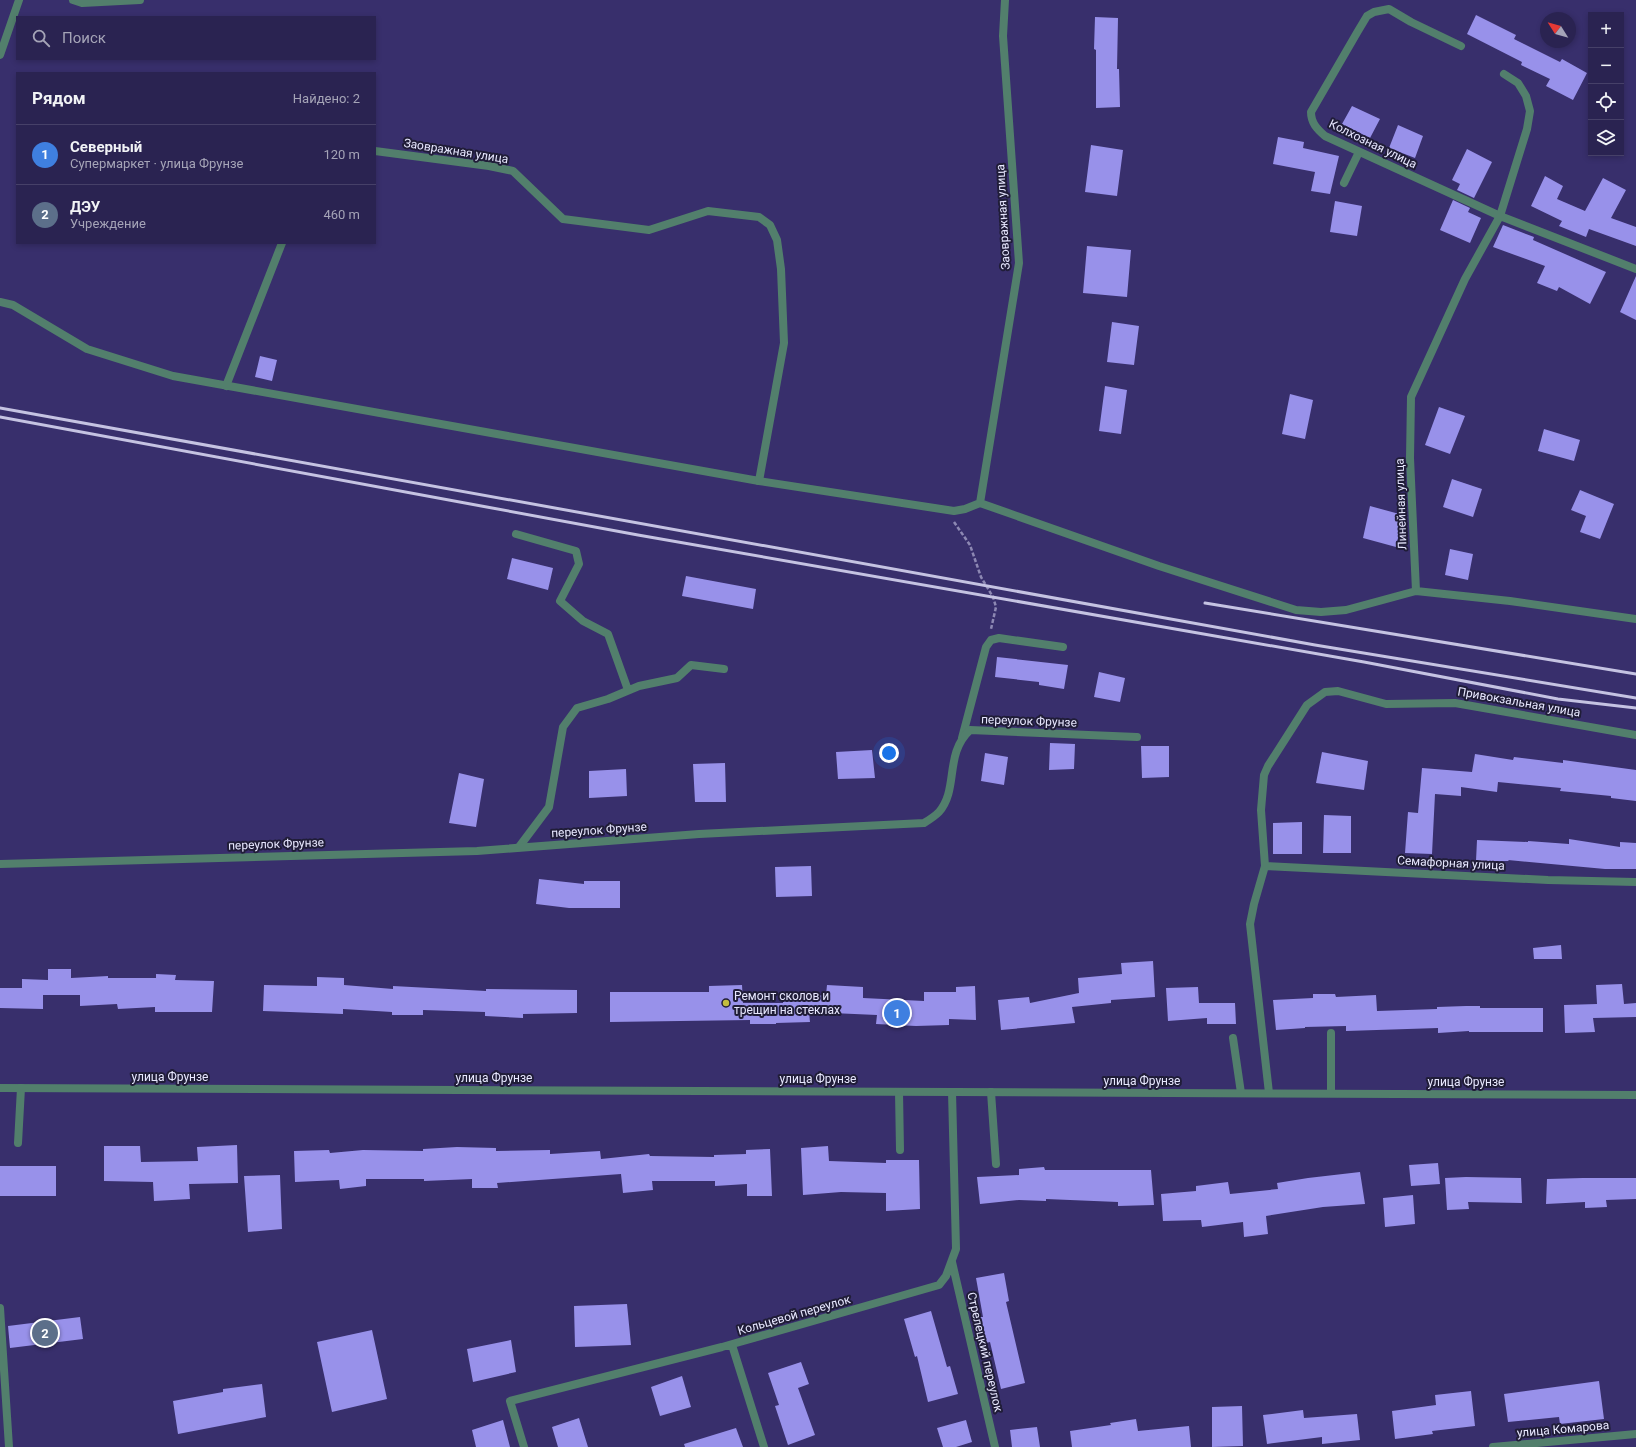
<!DOCTYPE html>
<html lang="ru">
<head>
<meta charset="utf-8">
<style>
	:root { --surface:#2a2351; --page:#322b58; --text:#f1f3f6; --muted:#a5a4b7; --line:#464068; --accent:#8bbbb9 }
	body { margin:0; font-family:Roboto,sans-serif; background:var(--page); color:var(--text) }
	.controls { position:absolute; right:12px; top:12px; display:grid; overflow:hidden; border-radius:0px; box-shadow:0 2px 6px #0003 }
	.controls button { width:36px; height:36px; display:grid; place-items:center; padding:0; border:0; border-bottom:1px solid var(--line); background:var(--surface); color:var(--text); font:20px sans-serif }
	.compass { position:absolute; left:1540px; top:12px; width:36px; height:36px; border-radius:50%; background:var(--surface); box-shadow:0 2px 6px #0003; rotate:307deg }
	.you { position:absolute; left:889px; top:753px; width:14px; height:14px; margin:-10px; border:3px solid #fff; border-radius:50%; background:#1a73e8; box-shadow:0 0 0 6px #1a73e833 }
	.badge { display:grid; place-items:center; width:26px; height:26px; border-radius:50%; background:var(--accent); color:#fff; font-size:13px; font-weight:700 }
	.pin { position:absolute; translate:-50% -50%; border:2px solid #fff; box-shadow:0 1px 4px #0006 }
	.list { margin:0; padding:0; list-style:none }
	h2 { display:flex; justify-content:space-between; align-items:center; height:52px; margin:0; padding:0 16px; font-size:17px }
	h2 small { font-size:13px; font-weight:400; color:var(--muted) }
	.list li { display:grid; grid-template-columns:26px 1fr auto; gap:12px; align-items:center; box-sizing:border-box; height:60px; padding:0 16px; border-top:1px solid var(--line) }
	.list b { display:block; font-size:15px; white-space:nowrap }
	.list p { margin:0; font-size:13px; white-space:nowrap; color:var(--muted) }
	.list em { font-size:13px; font-style:normal; color:var(--muted) }
	.icon { flex:none; width:22px; height:22px; fill:none; stroke:currentColor; stroke-width:2; stroke-linecap:round; stroke-linejoin:round }
	.map { position:relative; flex:none; width:1636px; height:1447px; overflow:hidden }
	.search { position:absolute; background:var(--surface); box-shadow:0 2px 6px #0003; left:16px; top:16px; width:360px; height:44px; display:flex; align-items:center; gap:10px; box-sizing:border-box; padding:0 14px; border-radius:0px; color:var(--muted); font-size:15px }
	.panel { position:absolute; background:var(--surface); box-shadow:0 2px 6px #0003; left:16px; top:72px; width:360px; height:172px; border-radius:0px }
	.map>svg:first-child { display:block }
</style>
</head>
<body>
<div class="map">
<svg width="1636" height="1447" viewBox="0 0 1636 1447">
	<rect width="100%" height="100%" fill="#382f6c"/>
	<!-- building -->
	<path fill="#9891ea" d="M1476,15l40,20 -2,4 46,23 2,-3 25,14 -14,27 -27,-14 4,-7 -29,-14 1,-3 -55,-28z
		M1095,17l23,1 -1,51h2l1,38 -24,1v-58l-2,-1z
		M1352,106l28,13 -10,19 -28,-14z
		M1398,125l25,11 -8,22 -26,-10z
		M1278,137l26,5 -1,6 36,8 -9,38 -19,-3 4,-19 -42,-8z
		M1091,145l32,5 -6,46 -32,-4z
		M1467,149l25,13 -18,36 -17,-8 3,-6 -8,-4z
		M1545,176l18,10 -6,13 28,12 18,-33 23,12 -15,28 25,9v19l-47,-17 -3,8 -27,-11 3,-5 -31,-15z
		M1453,200l17,8 -2,4 13,6 -11,25 -30,-13z
		M1335,201l27,5 -5,30 -27,-4z
		M1503,225l31,12 -1,3 73,32 -16,32 -31,-17 -2,4 -20,-8 8,-17 -52,-19z
		M1087,246l44,4 -4,47 -44,-4z
		M1636,276v44l-16,-8z
		M1112,322l27,4 -5,39 -27,-3z
		M260,356l17,4 -5,21 -17,-4z
		M1105,386l22,4 -6,44 -22,-3z
		M1290,394l23,6 -8,39 -23,-5z
		M1439,407l26,9 -15,38 -25,-9z
		M1544,429l36,11 -6,21 -36,-10z
		M1452,479l30,10 -9,28 -30,-10z
		M1580,490l34,14 -14,35 -20,-7 6,-16 -15,-6z
		M1370,506l33,9 -7,32 -33,-9z
		M1450,549l23,5 -5,26 -23,-5z
		M512,558l41,10 -5,22 -41,-11z
		M686,576l70,13 -3,20 -71,-13z
		M997,657l71,8 -4,24 -25,-4v-3l-44,-5z
		M1099,672l26,6 -5,24 -26,-5z
		M1050,743l25,1 -1,25 -25,1z
		M1141,746h28v31l-27,1z
		M872,750l3,28 -37,1 -2,-27z
		M1322,752l46,9 -4,29 -48,-7z
		M985,753l23,4 -4,28 -23,-4z
		M1475,754l38,6 1,-3 49,6v-3l73,10v31l-25,-3v-2l-51,-5 1,-3 -63,-6 -1,10 -36,-5v9l-26,-2 -3,60 -27,-1 3,-41 10,1 4,-45 50,4z
		M725,763l1,39h-31l-2,-38z
		M626,769l1,27 -38,2v-27z
		M459,773l25,6 -8,48 -27,-4z
		M1324,815l27,1v37h-28z
		M1302,822v32h-29v-31z
		M1569,839l51,8v-5l16,1v26h-31l-97,-9 1,1h-33l1,-21 51,2v-1l41,3z
		M811,866l1,30 -36,1 -1,-30z
		M539,879l45,5v-3h36v27h-51l-33,-4z
		M1561,945l1,14h-28l-1,-11z
		M1153,961l2,36 -44,3v3l-39,4 3,16 -74,7 -3,-30 31,-3 1,6 49,-10 -1,-15 44,-4 -1,-11z
		M48,969h23v9l37,-2v2h48v-4l20,1 -1,5 39,1 -2,31h-57v-5l-37,2 -1,-5 -37,2v-11h-37v14l-43,-1v-20h22v-9l26,1z
		M317,977l27,1v7l49,4v-3l93,5v-2l91,1v23l-54,1v4l-38,-2v-4l-62,-2v5h-31v-3l-49,-3v5l-80,-3 1,-26 53,1z
		M1622,984l2,20 12,-1v14l-43,1 2,14 -30,1 -1,-28 33,-1 -1,-19z
		M742,985l1,18h40v-6l43,-2 1,-10 36,2v11l61,3v-9h32v-5l19,-1 1,34 -27,-1v6l-33,1 -40,-2 1,-9 -68,-3 1,10 -34,1v1h-26v-4l-140,2v-30h99v-6z
		M1198,987l1,16h36l1,21h-29v-6l-39,3 -2,-33z
		M1313,994h22l1,3 40,-2 1,16 60,-2v-2l29,-1h14v2h63v24h-74v-1l-31,2v-5l-92,3v-5l-41,1v1l-29,2 -3,-30 40,-2z
		M237,1145l1,38 -49,1 1,15 -36,2 -1,-19 -49,-1v-35h36l1,16 57,-1 -1,-14z
		M828,1146l1,15 57,2v-3h33l1,49 -34,2v-18l-45,-1 -38,3 -2,-47z
		M457,1147l39,1v3l54,-1v4l50,-3 1,8 48,-5 1,2 64,1v-2l32,-1v-4l24,-1 2,47h-25v-12l-32,2v-5h-63l1,9 -30,3 -2,-19 -124,9 1,5h-26v-9l-48,2v-2h-58v7l-26,3 -1,-9 -44,2 -1,-31 35,-1 1,3 33,-3 60,1v-2z
		M1438,1163l2,21 -29,2 -2,-21z
		M0,1166h56v30h-56z
		M1044,1167l1,3h106l3,35 -36,1v-4l-72,-3v2l-27,-1 -39,4 -3,-27 42,-2v-6z
		M1360,1172l5,32 -42,3 -57,9 2,18 -24,3 -1,-15 -41,5 -1,-7 -38,1 -2,-27 35,-3v-5l32,-4 2,12 48,-5 -1,-6 31,-5z
		M280,1175l2,54 -34,3 -4,-56z
		M1466,1177l55,1 1,25 -54,-1 1,7 -22,1 -2,-32z
		M1583,1178h53v21l-30,1 1,7 -22,1v-6l-39,2 1,-25z
		M1413,1195l2,29 -30,3 -2,-29z
		M1004,1273l5,28 -3,1 19,81 -24,6 -11,-47 -4,1 -6,-26h3l-7,-39z
		M627,1304l4,41 -56,2 -1,-41z
		M931,1311l16,56 3,-1 8,28 -30,8 -11,-46 -2,1 -11,-38z
		M80,1317l3,22 -73,9 -2,-22z
		M372,1330l15,69 -55,13 -15,-70z
		M511,1340l5,32 -43,10 -6,-33z
		M801,1362l8,22 -11,4 17,47 -27,10 -13,-39 4,-1 -11,-32z
		M682,1376l9,31 -31,9 -9,-29z
		M1599,1381l5,38 -44,5 -1,-7 -51,5 -4,-28z
		M262,1384l4,33 -88,17 -5,-33 50,-9v-3z
		M1471,1391l4,35 -43,5 1,3 -38,5 -3,-28 44,-6 -1,-10z
		M1242,1406l1,40 -31,1v-40z
		M1303,1410l1,8 53,-4 3,26 -38,4v-7l-55,7 -4,-29z
		M579,1418l9,29h-30l-6,-20z
		M1136,1419l2,12 51,-5 2,21h-119l-2,-16 41,-6 -1,-2z
		M503,1420l7,27h-34l-4,-17z
		M966,1420l6,22 -16,5h-13l-6,-19z
		M1037,1427l3,20h-28l-2,-17z
		M736,1428l7,19h-58l-1,-3z"/>
	<g fill="none" stroke-linecap="round" stroke-linejoin="round">
		<!-- path -->
		<path stroke="#8d88b3" stroke-width="2.5" stroke-dasharray="4 2" stroke-linecap="butt" d="M954,522l16,23 11,32 12,20 3,10 -5,22"/>
		<!-- service -->
		<path stroke="#527f6c" stroke-width="8" d="M73,0l9,3 58,-3
			M0,55l19,-55
			M1344,183l15,-31
			M0,302l13,3 74,44 86,27 586,105 25,-138 -3,-74 -4,-29 -7,-15 -11,-8 -51,-6 -59,19 -86,-11 -50,-48 -24,-5 -114,-15
			M226,386l56,-143
			M516,534l60,17 3,13 -19,37 23,20 25,13 20,56
			M962,738l24,-91 5,-7 8,-2 64,9
			M519,847l30,-40 14,-80 14,-19 31,-9 31,-13 38,-8 14,-13 33,4
			M1331,1033v60
			M1233,1038l8,55
			M899,1092l1,58
			M991,1092l5,72
			M18,1143l3,-55
			M0,1308l9,139"/>
		<!-- minor -->
		<path stroke="#527f6c" stroke-width="8" d="M1461,46l-50,-24 -22,-13 -15,3 -7,4 -9,15 -47,81c0,11 6,17 14,24l175,80 136,53
			M759,481l195,30 11,-2 15,-6 179,63 137,44 25,2 25,-2 70,-19 94,10 126,18
			M980,503l39,-240 -16,-227 2,-36
			M1416,591l-6,-133 1,-61 54,-118 35,-63 27,-87 3,-18 -4,-15 -8,-13 -14,-9
			M0,864l477,-13 222,-17 225,-11c5,-3 11,-7 15,-11 20,-23 5,-58 31,-82l167,7
			M1265,866l283,14 88,2
			M1269,1093l-19,-169 4,-20 11,-38 -4,-56 3,-35 4,-9 39,-61 18,-13 13,-1 48,13 69,-1 181,32
			M952,1262l43,185
			M732,1345l32,102
			M524,1447l-14,-46 212,-54 217,-62 7,-9 10,-27 -4,-157
			M1493,1447l143,-13"/>
		<!-- tertiary -->
		<path stroke="#527f6c" stroke-width="8" d="M0,1088l1636,7"/>
		<!-- rail -->
		<path stroke="#c5c3e2" stroke-width="3" d="M0,408l1315,237 321,53
			M0,417l638,118 726,127 194,37 78,9
			M1205,603l431,71"/>
	</g>
	<!-- markers -->
	<circle fill="#c3bd3e" stroke="#201d38" stroke-width="1.5" cx="726" cy="1003" r="4"/>
	<g text-anchor="middle" stroke-width="4" stroke-linejoin="round" paint-order="stroke">
		<!-- street labels -->
		<g font-size="12" fill="#e8e8ff" stroke="#201d38">
			<text transform="translate(1373 144) rotate(26)" y="4">Колхозная улица</text>
			<text transform="translate(456 151) rotate(9)" y="4">Заовражная улица</text>
			<text transform="translate(1003 217) rotate(-93)" y="4">Заовражная улица</text>
			<text transform="translate(1401 504) rotate(-92)" y="4">Линейная улица</text>
			<text transform="translate(1519 702) rotate(10)" y="4">Привокзальная улица</text>
			<text transform="translate(1029 721) rotate(2)" y="4">переулок Фрунзе</text>
			<text transform="translate(599 830) rotate(-4)" y="4">переулок Фрунзе</text>
			<text transform="translate(276 844) rotate(-2)" y="4">переулок Фрунзе</text>
			<text transform="translate(1451 863) rotate(3)" y="4">Семафорная улица</text>
			<text x="170" y="1081">улица Фрунзе</text>
			<text x="494" y="1082">улица Фрунзе</text>
			<text x="818" y="1083">улица Фрунзе</text>
			<text x="1142" y="1085">улица Фрунзе</text>
			<text x="1466" y="1086">улица Фрунзе</text>
			<text transform="translate(794 1315) rotate(-16)" y="4">Кольцевой переулок</text>
			<text transform="translate(985 1352) rotate(77)" y="4">Стрелецкий переулок</text>
			<text transform="translate(1563 1429) rotate(-5)" y="4">улица Комарова</text>
		</g>
		<!-- poi labels -->
		<g font-size="12" fill="#e8e8ff" stroke="#201d38" text-anchor="start">
			<text x="734" y="1000">Ремонт сколов и<tspan x="734" dy="14">трещин на стеклах</tspan></text>
		</g>
	</g>
</svg>
<div class="controls">
<button>+</button>
<button>−</button>
<button><svg class="icon" aria-label="locate" viewBox="0 0 24 24"><circle cx="12" cy="12" r="6"/><path d="M12 2v4M12 18v4M2 12h4M18 12h4"/></svg></button>
<button><svg class="icon" aria-label="layers" viewBox="0 0 24 24"><path d="M12 4l9 5-9 5-9-5zM3 14l9 5 9-5"/></svg></button>
</div>
<svg class="compass" viewBox="-18 -18 36 36"><path d="M0-13l5 13h-10z" fill="#e53935"/><path d="M0 13l5-13h-10z" fill="#a5a4b7"/></svg>
<div class="you"></div>
<div class="pin badge" style="left:897px;top:1013px;background:#3f7fe0">1</div>
<div class="pin badge" style="left:45px;top:1333px;background:#5c6f8a">2</div>
<div class="search"><svg class="icon" aria-label="search" viewBox="0 0 24 24"><circle cx="10" cy="10" r="6"/><path d="M15 15l6 6"/></svg>Поиск</div>
<section class="panel">
<h2>Рядом<small>Найдено: 2</small></h2>
<ul class="list">
<li><span class="badge" style="background:#3f7fe0">1</span><div><b>Северный</b><p>Супермаркет · улица Фрунзе</p></div><em>120 m</em></li>
<li><span class="badge" style="background:#5c6f8a">2</span><div><b>ДЭУ</b><p>Учреждение</p></div><em>460 m</em></li>
</ul>
</section>
</div>
</body>
</html>
